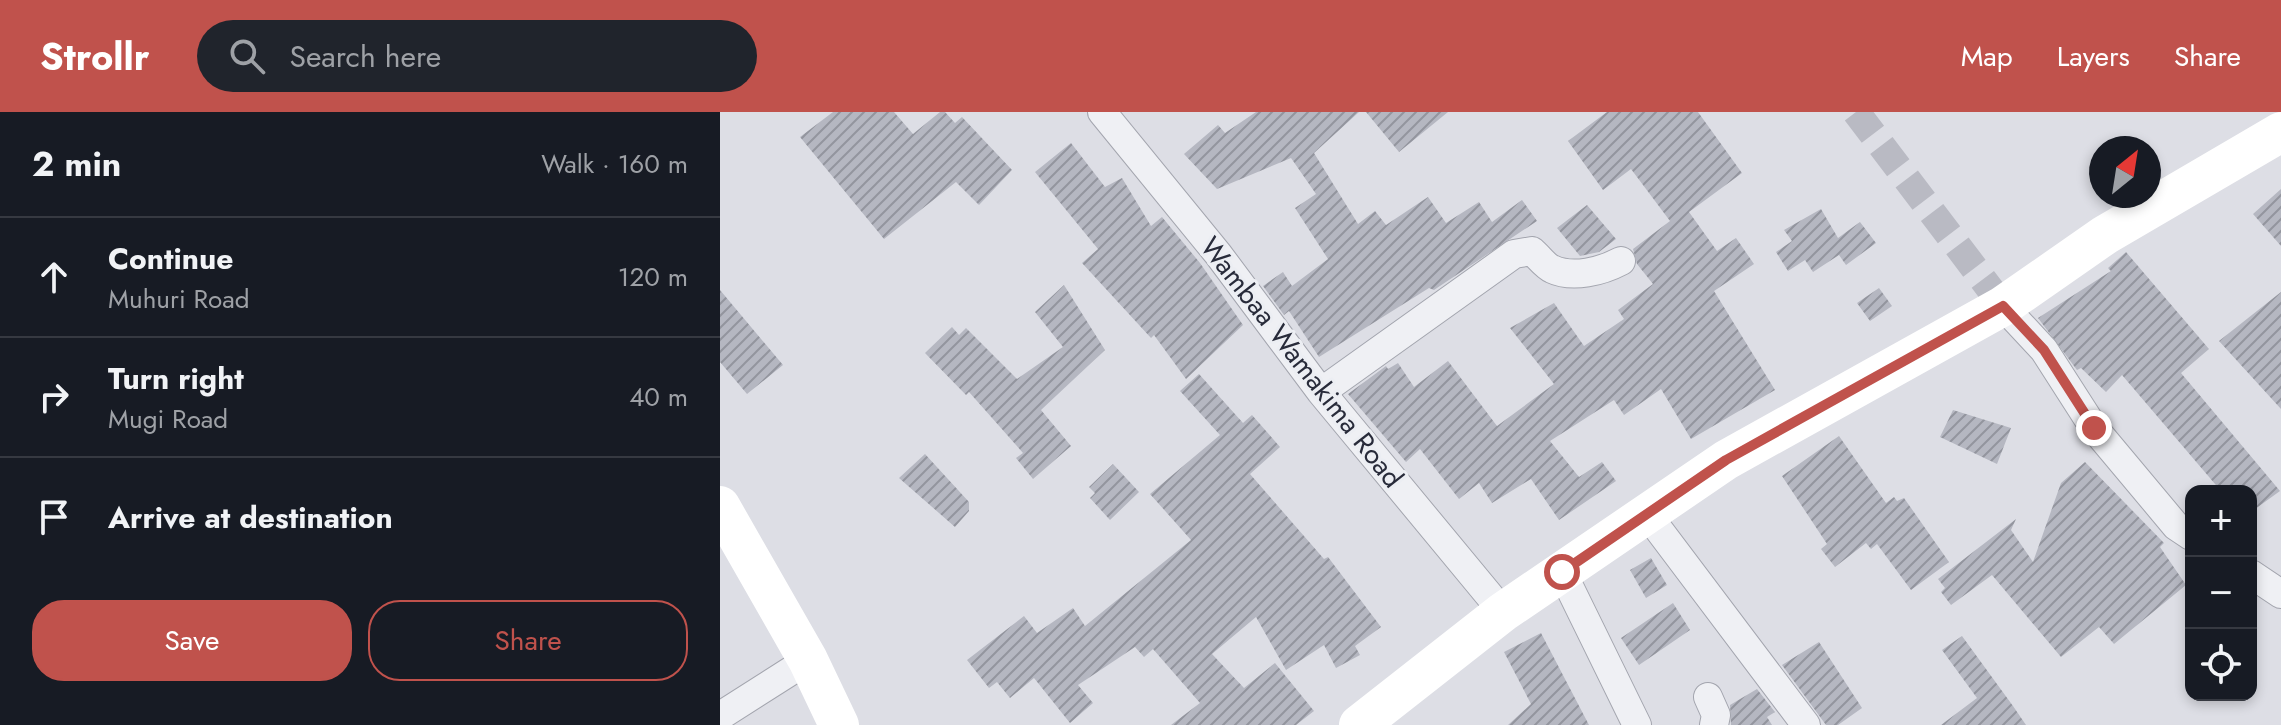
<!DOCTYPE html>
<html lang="en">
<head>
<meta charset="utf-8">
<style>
	:root { --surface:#171b24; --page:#20242c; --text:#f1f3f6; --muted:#9ea1a6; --line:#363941; --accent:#c0524c }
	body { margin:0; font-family:Jost,sans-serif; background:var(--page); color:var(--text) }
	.controls { position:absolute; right:24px; bottom:24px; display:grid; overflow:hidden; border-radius:16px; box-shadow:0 4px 12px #0003 }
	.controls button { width:72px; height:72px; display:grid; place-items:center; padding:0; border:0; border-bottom:2px solid var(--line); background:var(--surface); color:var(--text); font:40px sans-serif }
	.compass { position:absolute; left:1369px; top:24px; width:72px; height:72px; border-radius:50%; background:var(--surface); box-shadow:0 4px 12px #0003; rotate:30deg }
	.stop { position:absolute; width:24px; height:24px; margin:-18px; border:6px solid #c0524c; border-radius:50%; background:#fff }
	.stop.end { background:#c0524c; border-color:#fff; box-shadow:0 2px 8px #0008 }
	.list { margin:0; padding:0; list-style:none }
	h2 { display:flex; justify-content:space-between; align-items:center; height:104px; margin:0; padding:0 32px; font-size:34px }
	h2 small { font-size:26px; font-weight:400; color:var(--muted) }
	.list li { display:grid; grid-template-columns:52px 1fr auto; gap:24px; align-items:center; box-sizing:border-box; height:120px; padding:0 32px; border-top:2px solid var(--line) }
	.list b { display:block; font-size:30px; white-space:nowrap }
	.list p { margin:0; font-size:26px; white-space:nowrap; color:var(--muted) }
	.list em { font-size:26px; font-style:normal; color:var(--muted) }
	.actions { display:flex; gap:16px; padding:24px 32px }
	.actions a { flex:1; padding:18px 0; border:2px solid var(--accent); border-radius:32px; text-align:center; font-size:28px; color:var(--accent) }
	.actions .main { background:var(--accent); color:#fff }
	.icon { flex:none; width:44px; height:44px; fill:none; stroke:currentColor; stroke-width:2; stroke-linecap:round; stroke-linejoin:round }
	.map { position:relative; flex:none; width:1561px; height:613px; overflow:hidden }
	header { display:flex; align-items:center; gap:48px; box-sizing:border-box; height:112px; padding:0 40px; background:var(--accent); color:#fff }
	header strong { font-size:38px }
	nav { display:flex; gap:44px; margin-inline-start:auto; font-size:28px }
	.search { width:560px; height:72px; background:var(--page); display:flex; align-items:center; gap:20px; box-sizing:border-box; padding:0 28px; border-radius:44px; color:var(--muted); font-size:30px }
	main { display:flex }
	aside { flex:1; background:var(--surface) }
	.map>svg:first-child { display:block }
</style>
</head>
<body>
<header>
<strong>Strollr</strong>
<div class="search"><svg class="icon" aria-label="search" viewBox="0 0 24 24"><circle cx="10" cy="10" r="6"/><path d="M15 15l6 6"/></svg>Search here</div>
<nav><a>Map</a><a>Layers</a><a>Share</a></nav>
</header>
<main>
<aside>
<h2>2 min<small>Walk · 160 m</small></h2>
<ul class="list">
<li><svg class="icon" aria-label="ahead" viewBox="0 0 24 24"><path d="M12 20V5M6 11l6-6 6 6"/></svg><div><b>Continue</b><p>Muhuri Road</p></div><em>120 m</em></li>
<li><svg class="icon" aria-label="right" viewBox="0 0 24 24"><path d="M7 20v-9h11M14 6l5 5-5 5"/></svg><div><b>Turn right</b><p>Mugi Road</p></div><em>40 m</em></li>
<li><svg class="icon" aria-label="arrive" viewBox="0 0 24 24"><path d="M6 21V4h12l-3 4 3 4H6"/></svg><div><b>Arrive at destination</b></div></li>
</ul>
<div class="actions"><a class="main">Save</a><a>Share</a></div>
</aside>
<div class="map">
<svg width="1561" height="613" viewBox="0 0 1561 613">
	<defs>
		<pattern id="building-hatch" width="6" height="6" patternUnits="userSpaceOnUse" patternTransform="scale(2)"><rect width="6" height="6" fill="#b5b7c1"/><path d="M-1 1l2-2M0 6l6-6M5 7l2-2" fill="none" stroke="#93959e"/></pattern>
	</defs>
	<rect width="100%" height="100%" fill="#dddee5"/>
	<!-- building -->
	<path fill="url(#building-hatch)" d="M113,0h61l19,22 27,-22h5l10,11 7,-6 50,53 -33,35 -23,-23 -72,57 -84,-102z
		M536,0h103l-45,41 44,71 17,-13 11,14 42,-28 18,26 33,-21 13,20 30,-22 15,21 -103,69 -5,-2 -110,69 -30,-46 -5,4 -21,-29 20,-14 9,14 36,-27 -33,-51 21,-14 -25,-36 -74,31 -33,-35 34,-29 7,8z
		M646,0h82l-49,40z
		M887,0h91l44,61 -53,39 28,39 19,-13 18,26 -40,27 61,99 -84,49 -30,-50 -37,26 -10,-15 -64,41 29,36 23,-15 14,19 -57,39 -28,-41 -39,24 -13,-20 -20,16 -39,-50 -14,13 -58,-68 38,-28 2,3 10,-6 16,24 34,-26 49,65 57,-42 -44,-56 44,-25 30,43 40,-27 -6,-9 35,-26 -16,-20 -4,-15 37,-28 -39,-52 -28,21 -35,-49z
		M351,31l34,44 17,-9 29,48 11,-9 38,46 43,62 -57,54 -32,-44 -3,3 -69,-75 16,-14 -63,-77z
		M1561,77v57l-28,-32z
		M867,93l29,34 -17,13 -19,4 -23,-28z
		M1101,97l17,29 22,-16 16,21 -30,22 -7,-10 -26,17 -8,-12 -17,11 -12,-19 16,-11 -8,-11z
		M1406,140l83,97 -28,24 99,118 -29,21v-21h-30l-99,-116 -16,17 -25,-24 -4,2 -39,-52 73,-47 -3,-3z
		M344,173l41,65 -64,60 30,36 -38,33 -17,-21 7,-5 -54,-61 -3,3 -41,-42 27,-26 7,8 7,-7 51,51 46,-32 -28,-35z
		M1159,176l13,18 -22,15 -13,-18z
		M0,178l63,75 -36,29 -27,-32z
		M1561,180v117l-62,-68z
		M479,262l44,49 9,-8 28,32 -30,27 74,85 4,-2 53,70 -26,19 5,9 -24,13 -12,-23 -38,25 -30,-53 -44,37 32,34 31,-25 39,48 -18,14h-125l29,-22 -47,-54 -9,8 -9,-10 -57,38 15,18 -23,20 -36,-45 -24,20 -13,-16 -8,6 -22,-28 57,-44 13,17 36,-25 12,18 106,-86 -41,-46 70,-59 -40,-44z
		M1233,298l58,18 -14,36 -57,-27z
		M1119,324l47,67 8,-6 3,4 7,-3 45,64 -38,28 -34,-46 -6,5 -5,-6 -31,24 -14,-18 6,-5 -45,-68z
		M205,342l44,48v9l-14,16 -56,-49z
		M1365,350l79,81 -4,4 26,38 -72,59 -15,-17 -38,30 -69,-82 -41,30 -10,-13 4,-4 -7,-9 78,-60 -5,11 22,32 28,-79z
		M393,352l26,28 -29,28 -20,-22 5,-5 -6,-6z
		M931,446l16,27 -21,13 -16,-28z
		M953,491l17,27 -51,35 -18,-27z
		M821,521l48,92h-81l23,-21 -27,-52z
		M1242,524l51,70 13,19h-85l36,-27 -35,-48z
		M1099,530l43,66 -24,17h-12l-44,-60z
		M1037,577l18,23 -8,5 5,8h-41l-1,-20z"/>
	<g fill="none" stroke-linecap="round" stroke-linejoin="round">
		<!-- street-tunnel -->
		<path stroke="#b9bac3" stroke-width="28" stroke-dasharray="28 14" stroke-linecap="butt" d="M1136,0l147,194"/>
		<defs>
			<path id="street" d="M382,0l116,142 103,138 182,220
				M1283,194l41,44 50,78 82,98 15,10
				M601,280l193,-138 18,-3c6,5 13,15 20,18 21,10 50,2 69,-8
				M927,402l159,211
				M842,460l75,153
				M1531,462l30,20
				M988,585l8,18 -2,10
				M0,604l88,-56"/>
		</defs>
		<!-- street casing -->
		<use href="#street" stroke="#a3a5ae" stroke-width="30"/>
		<!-- street -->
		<use href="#street" stroke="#eff0f4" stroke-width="28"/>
		<!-- secondary -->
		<path stroke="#fff" stroke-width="40" d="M0,394l88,154 31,65
			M639,613l144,-113 223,-152 277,-154 102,-71 176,-103"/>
	</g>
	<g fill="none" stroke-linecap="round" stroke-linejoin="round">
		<!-- route -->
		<path stroke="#c0524c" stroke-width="10" d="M842,460l164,-112 277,-154 41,44 50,78"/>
	</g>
	<g text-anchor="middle" stroke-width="6" stroke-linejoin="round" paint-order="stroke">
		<!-- street labels -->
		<g font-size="28" fill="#282b3a" stroke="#eceef3">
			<text transform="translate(582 250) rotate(52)" y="10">Wambaa Wamakima Road</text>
		</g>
	</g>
</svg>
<div class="controls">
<button>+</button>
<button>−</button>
<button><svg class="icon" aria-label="locate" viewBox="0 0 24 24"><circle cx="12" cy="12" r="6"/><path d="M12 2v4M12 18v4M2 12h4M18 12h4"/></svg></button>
</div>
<svg class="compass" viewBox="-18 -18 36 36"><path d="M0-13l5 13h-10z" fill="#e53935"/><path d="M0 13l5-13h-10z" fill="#9ea1a6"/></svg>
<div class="stop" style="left:842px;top:460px"></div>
<div class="stop end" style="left:1374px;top:316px"></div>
</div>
</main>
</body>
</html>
